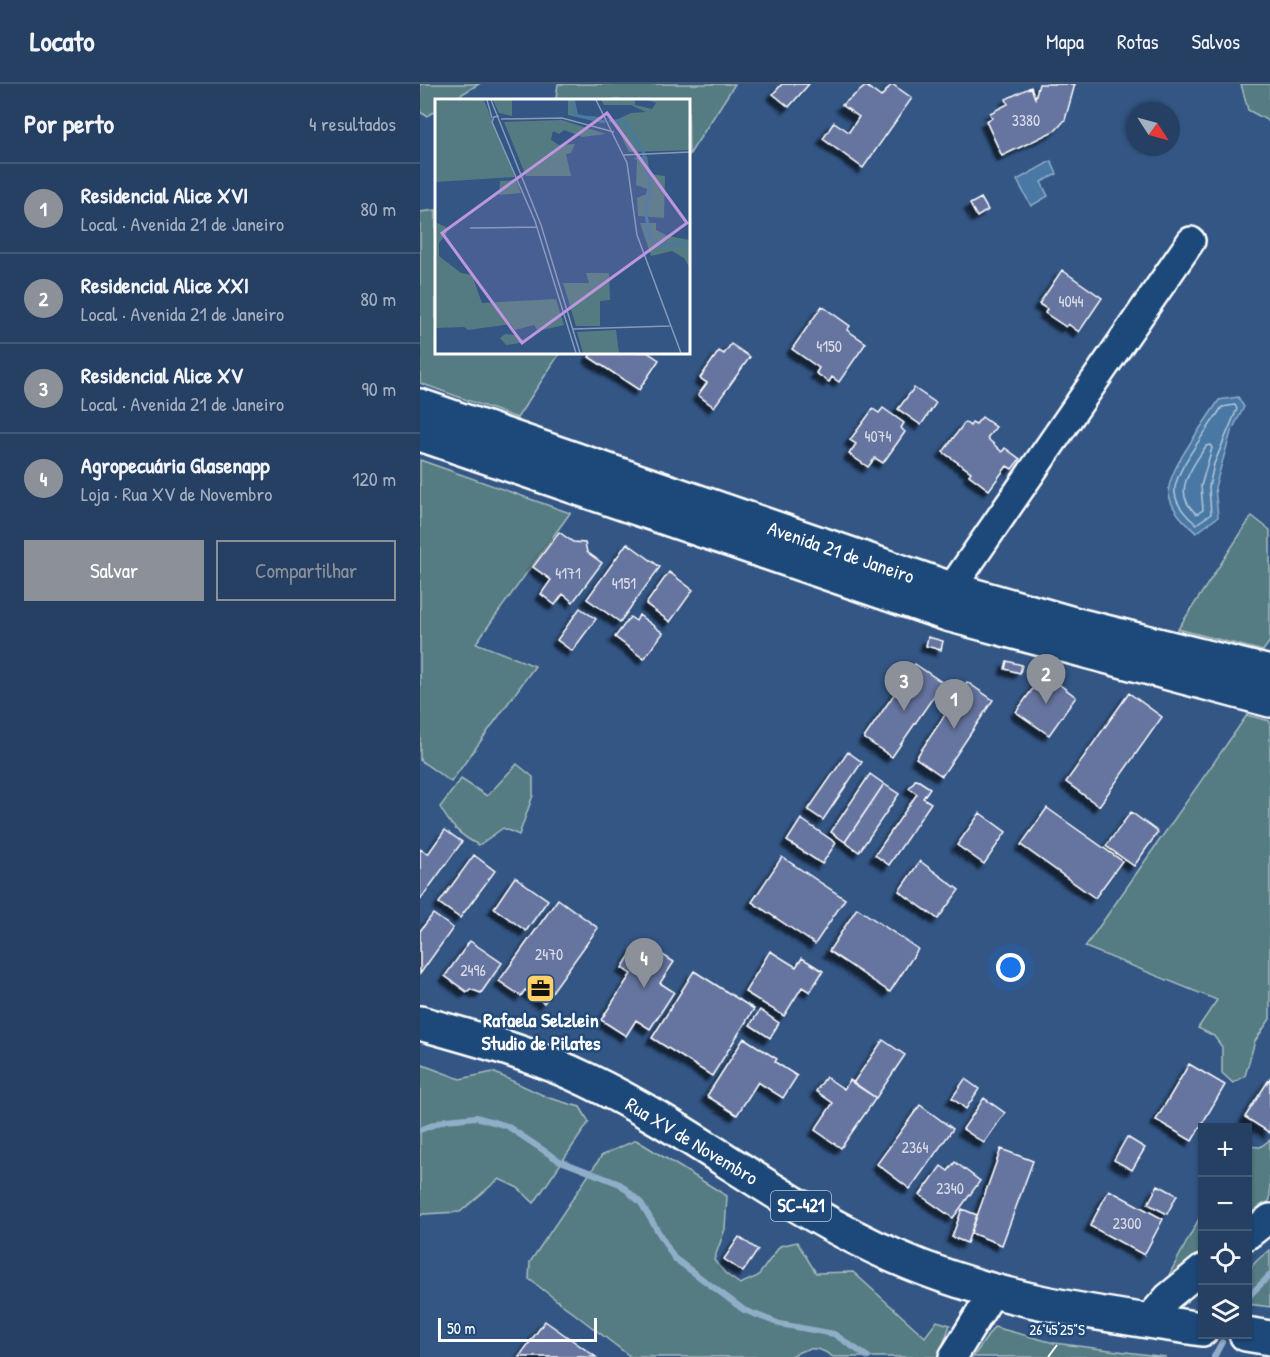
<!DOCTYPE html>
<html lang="pt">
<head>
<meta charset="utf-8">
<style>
	:root { --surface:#264064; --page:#2e476a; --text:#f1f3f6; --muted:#a4afbf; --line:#425978; --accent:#8c9099 }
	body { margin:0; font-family:"Patrick Hand",sans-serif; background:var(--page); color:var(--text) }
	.controls { position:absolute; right:18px; bottom:18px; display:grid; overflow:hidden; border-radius:0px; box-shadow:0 2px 4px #0004 }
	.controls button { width:54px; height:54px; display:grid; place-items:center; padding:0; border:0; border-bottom:2px solid var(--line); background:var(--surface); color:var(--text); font:30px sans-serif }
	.compass { position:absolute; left:706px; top:18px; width:54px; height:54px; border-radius:50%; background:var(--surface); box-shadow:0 2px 4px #0004; rotate:126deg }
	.scale { position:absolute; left:18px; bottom:15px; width:159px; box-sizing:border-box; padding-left:6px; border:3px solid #fff; border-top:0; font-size:16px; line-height:21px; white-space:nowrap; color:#fff; -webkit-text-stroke:4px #1f4a7a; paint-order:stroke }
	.you { position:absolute; left:591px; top:884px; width:21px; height:21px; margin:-15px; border:4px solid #fff; border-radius:50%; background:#1a73e8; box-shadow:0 0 0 9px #1a73e833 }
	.badge { display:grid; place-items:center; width:39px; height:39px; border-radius:50%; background:var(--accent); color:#fff; font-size:20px; font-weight:700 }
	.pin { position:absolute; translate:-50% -50px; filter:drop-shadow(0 2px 3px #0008) }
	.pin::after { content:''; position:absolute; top:32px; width:21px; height:18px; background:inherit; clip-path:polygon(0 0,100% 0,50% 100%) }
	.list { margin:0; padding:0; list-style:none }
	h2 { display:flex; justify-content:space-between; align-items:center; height:78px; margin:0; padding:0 24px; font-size:26px }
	h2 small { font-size:20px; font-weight:400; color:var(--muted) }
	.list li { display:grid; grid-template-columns:39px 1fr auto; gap:18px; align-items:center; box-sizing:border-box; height:90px; padding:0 24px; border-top:2px solid var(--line) }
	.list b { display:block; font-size:22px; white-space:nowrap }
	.list p { margin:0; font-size:20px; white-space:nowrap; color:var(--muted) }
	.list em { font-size:20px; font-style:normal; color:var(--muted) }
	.actions { display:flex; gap:12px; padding:18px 24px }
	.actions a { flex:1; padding:14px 0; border:2px solid var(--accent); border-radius:0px; text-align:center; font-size:21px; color:var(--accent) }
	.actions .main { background:var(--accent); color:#fff }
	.icon { flex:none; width:33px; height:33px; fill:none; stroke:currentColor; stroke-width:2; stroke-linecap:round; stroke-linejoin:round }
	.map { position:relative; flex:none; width:850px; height:1273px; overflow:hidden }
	header { display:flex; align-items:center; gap:36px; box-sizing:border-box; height:84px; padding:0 30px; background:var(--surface); border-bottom:2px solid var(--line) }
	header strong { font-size:28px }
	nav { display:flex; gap:33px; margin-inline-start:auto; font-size:21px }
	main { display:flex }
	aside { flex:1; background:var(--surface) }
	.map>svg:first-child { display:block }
</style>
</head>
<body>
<header>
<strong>Locato</strong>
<nav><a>Mapa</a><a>Rotas</a><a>Salvos</a></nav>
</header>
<main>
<aside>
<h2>Por perto<small>4 resultados</small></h2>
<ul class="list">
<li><span class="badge">1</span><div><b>Residencial Alice XVI</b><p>Local · Avenida 21 de Janeiro</p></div><em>80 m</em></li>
<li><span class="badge">2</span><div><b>Residencial Alice XXI</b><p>Local · Avenida 21 de Janeiro</p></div><em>80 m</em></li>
<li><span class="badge">3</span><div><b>Residencial Alice XV</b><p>Local · Avenida 21 de Janeiro</p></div><em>90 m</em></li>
<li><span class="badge">4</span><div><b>Agropecuária Glasenapp</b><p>Loja · Rua XV de Novembro</p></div><em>120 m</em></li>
</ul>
<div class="actions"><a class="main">Salvar</a><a>Compartilhar</a></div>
</aside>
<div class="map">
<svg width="850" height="1273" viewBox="0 0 850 1273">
	<defs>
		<filter id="shadow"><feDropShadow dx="-5.5" dy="5.5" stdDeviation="1.5" flood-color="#0009"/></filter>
	</defs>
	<rect width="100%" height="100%" fill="#335685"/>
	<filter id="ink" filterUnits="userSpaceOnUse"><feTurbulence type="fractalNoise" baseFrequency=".0167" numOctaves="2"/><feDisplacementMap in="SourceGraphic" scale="12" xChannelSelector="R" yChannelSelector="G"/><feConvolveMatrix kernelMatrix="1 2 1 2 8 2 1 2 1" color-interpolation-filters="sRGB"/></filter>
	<g filter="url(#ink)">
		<!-- green -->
		<path fill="#547b82" stroke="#aabdc0" stroke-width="1.5" d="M0,0h59l-27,16h-16v10l-9,6 -7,-4z
			M138,0h177l-46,71 -1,-55h-138l6,-1z
			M821,0h29v38l-22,-12z
			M16,126v142l124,1 -43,65 -97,-35v-171z
			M0,376l150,53 -94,130 59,23 -84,116 -31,-22z
			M832,432l18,14v111l-7,10 -85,-22z
			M827,631l23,6v298l-15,22 -10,35 -12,7 -11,-10v-26l-8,-11 -16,-8 19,-28 -132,-53z
			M97,680l16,13v18l-14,40 -16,-7 -24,17c-19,-9 -29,-20 -39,-38l21,-28 26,17z
			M0,980l40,15 33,-7 56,26 31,9 9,15 -55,81 -16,-15 -19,-9 -39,33 -37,2 -3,2z
			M216,1056l91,56 -2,33 -11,31 12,14 14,10 18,-8 22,-30 17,-4 19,31 37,-1 72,65 12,-16 13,4 -10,28 -3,4h-104c-16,-12 -27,-10 -43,0h-159l-102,-78 1,-17 72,-107z
			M850,1056v60l-22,18v-72l12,1z
			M782,1129v39l-33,23z
			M850,1166v57l-22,-3c-1,-30 -4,-36 22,-54z
			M574,1243l60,16 112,14h-193z"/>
		<!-- water -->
		<path fill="#4878a4" stroke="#91aec8" stroke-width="1.5" d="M631,77l6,13 -16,8 7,14 -17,10 -14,-26z
			M818,313l6,10 -13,25 -16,55 3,30 -22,16c-11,-11 -24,-22 -27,-38 -5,-21 38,-75 50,-95z"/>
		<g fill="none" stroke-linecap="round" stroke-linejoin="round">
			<!-- shore -->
			<path stroke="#b6c9db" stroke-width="1.5" d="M815,321l2,4 -23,55 -5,23 2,27 -15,10c-9,-7 -20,-19 -21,-31 -3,-20 36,-68 47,-86z
				M790,361l2,3 -11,38 2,24 -6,4c-27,-21 -5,-46 9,-68z"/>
			<!-- stream -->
			<path stroke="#91aec8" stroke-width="6" d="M0,1046l26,-10 30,-3 31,9 51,34 62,24 21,19 33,55 70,52 36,14 54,10 34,23
				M828,1213l22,-22
				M794,1273l8,-15"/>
		</g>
		<!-- building -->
		<path fill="#6674a0" stroke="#fff" stroke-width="1.5" filter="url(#shadow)" d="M362,0h27l-20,23 -16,-13z
			M472,0l20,14 -49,70 -40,-29 11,-17 15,10 10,-15 -17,-12 24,-19 15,11z
			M619,0h36l-10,36 -9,10 -54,26 -16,-35 6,-3 -2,-5 18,-9 -2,-5 25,-12 4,11z
			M561,114l7,12 -11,7 -7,-13z
			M642,186l40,28 -23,34 -11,-8 -2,3 -21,-14 2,-4 -8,-5z
			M402,222l28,20 -3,4 19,13 -27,39 -7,-5 -3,5 -13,-9 3,-5 -27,-19z
			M311,260l19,13 -36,50 -16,-12 9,-12 -7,-5 19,-27 5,3z
			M172,268h55l12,8 -20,30 -50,-33z
			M494,304l22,15 -15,22 -23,-16z
			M463,324l21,15 -3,5 4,4 -22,31 -8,-5 -7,9 -19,-13 7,-10 -6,-4 23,-31 6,4z
			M562,333l14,10 -9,11 15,14 3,-4 15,11 -8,10 -5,-3 -18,24 -20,-15 2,-3 -28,-20 22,-30 5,4 2,-4 4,2z
			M139,448l14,10 12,1 2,9 15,11 -29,39 -10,-8 -8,11 -14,-11 10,-14 -18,-13z
			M207,459l33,24 -40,55 -33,-23z
			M249,488l24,18 -23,32 -24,-18z
			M160,524l16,11 -24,32 -15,-11z
			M219,531l24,18 -19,26 -29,-22 15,-20 6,4z
			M508,553l15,4 -2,9 -15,-4z
			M587,577l15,4 -2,8 -15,-4z
			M495,580l28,19 -51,74 -28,-19z
			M624,589l32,24 -27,38 -33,-23z
			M547,598l26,18 -51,76 -26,-18z
			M709,609l33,24 -63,89 -33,-24z
			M428,668l14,10 -39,58 -15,-10z
			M450,690l14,10 -39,58 -14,-10z
			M496,695l14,9 -7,10 8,5 -42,62 -14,-10 42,-61 -8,-6z
			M464,700l15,10 -40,58 -14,-10z
			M627,724l75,53 -27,37 -74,-53z
			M711,728l27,20 -24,34 -28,-20z
			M560,729l26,19 -22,32 -27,-19z
			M381,735l35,24 -14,21 -35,-23z
			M25,746l17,12 -42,58v-51l8,5z
			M54,771l21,16 -35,47 -21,-15z
			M362,773l63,42 -30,45 -63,-42z
			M500,777l39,29 -21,29 -39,-28z
			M95,793l33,23 -22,31 -32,-23z
			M138,815l40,29 -54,75 -19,-13 -4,6 -22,-15z
			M437,824l61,41 -28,43 -61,-41z
			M13,830l20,14 -33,46v-43z
			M50,857l32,22 -21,30 -11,-4 -3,3 -22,-16z
			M215,863l16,10 4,-7 19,12 -14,21 14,9 -24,37 -14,-9 -10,16 -25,-16 30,-46 -9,-6z
			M350,867l26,16 6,-9 21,13 -13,21 -8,-5 -18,29 -39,-24z
			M274,887l60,38 -42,67 -60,-38z
			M340,926l19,13 -9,15 -20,-13z
			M324,954l33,21 -2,3 22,14 -14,22 -25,-16 -21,33 -30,-19z
			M463,956l22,15 -29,43 -23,-15z
			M769,980l36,21 -33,56 -36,-21z
			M406,993l18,12 6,-9 26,18 -35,50 -26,-18 18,-27 -17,-12z
			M850,994v55l-25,-16z
			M545,995l14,10 -13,20 -14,-11z
			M564,1014l21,15 -21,30 -21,-14z
			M500,1021l33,24 -43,60 -33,-25z
			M707,1053l18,11 -13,22 -18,-10z
			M581,1065l32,12 -31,84 -31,-12z
			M535,1078l25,19 -27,37 -33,-23 21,-29 7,5z
			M738,1101l19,10 -10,19 -19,-10z
			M689,1106l54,29 -19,36 -54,-29z
			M542,1125l15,6 -10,28 -15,-6z
			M319,1153l19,13 -15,22 -19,-13z
			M125,1237l51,36h-77z"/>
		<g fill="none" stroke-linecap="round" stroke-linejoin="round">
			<defs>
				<path id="minor" d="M531,505l240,-348
					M828,1151l22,-17
					M727,1237l21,-24 34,-28
					M533,1273l40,-65"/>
				<path id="major" d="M0,322l531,183 126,36 193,48
					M0,350l527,180 323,86
					M0,939c57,16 114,31 167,57 107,51 199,129 307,176 99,44 203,58 308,73
					M826,1250l24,4"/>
			</defs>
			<!-- minor casing -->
			<use href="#minor" stroke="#fff" stroke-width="32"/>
			<!-- major casing -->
			<use href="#major" stroke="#fff" stroke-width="38"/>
			<!-- minor -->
			<use href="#minor" stroke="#1f4a7a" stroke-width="27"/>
			<!-- major -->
			<use href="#major" stroke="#1f4a7a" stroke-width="33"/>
		</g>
	</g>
	<!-- ticks -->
	<path fill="none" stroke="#fff" stroke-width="2" d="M628,1273l9,-12"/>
	<!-- icons -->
	<defs>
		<symbol id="office-square" viewBox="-11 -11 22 22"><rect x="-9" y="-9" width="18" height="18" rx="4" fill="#ffd166" stroke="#1f4a7a"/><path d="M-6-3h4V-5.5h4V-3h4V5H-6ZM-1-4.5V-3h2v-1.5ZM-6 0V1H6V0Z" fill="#111"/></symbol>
	</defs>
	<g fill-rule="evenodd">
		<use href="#office-square" x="104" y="888" width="33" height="33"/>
	</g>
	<g text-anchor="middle" stroke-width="5" stroke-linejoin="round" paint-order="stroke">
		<!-- number labels -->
		<g font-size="16" fill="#d9dce7">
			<text x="606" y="42">3380</text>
			<text x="651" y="223">4044</text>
			<text x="409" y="268">4150</text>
			<text x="458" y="358">4074</text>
			<text x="148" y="495">4171</text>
			<text x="204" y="505">4151</text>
			<text x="129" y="876">2470</text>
			<text x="53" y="892">2496</text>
			<text x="495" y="1069">2364</text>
			<text x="530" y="1110">2340</text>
			<text x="707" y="1145">2300</text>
		</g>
		<!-- shield labels -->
		<rect fill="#1f4a7a" stroke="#bcc9d7" stroke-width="1.5" x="351" y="1107" width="60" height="30" rx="4.5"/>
		<g font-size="18" font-weight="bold" fill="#fff">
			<text x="381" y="1128">SC-421</text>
		</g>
		<!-- street labels -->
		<g font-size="20" fill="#fff" stroke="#1f4a7a">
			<text transform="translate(421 468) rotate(19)" y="7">Avenida 21 de Janeiro</text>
			<text transform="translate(272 1057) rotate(31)" y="7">Rua XV de Novembro</text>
		</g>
		<!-- poi labels -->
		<g font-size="20" font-weight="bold" fill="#fff" stroke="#1f4a7a">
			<text x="121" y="943">Rafaela Selzlein<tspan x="121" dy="23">Studio de Pilates</tspan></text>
		</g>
	</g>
	<!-- overview -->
	<g transform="translate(15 15)">
		<rect width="255" height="255" fill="#335685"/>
		<path d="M49,1l31,77 -80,5v-81zM58,1h19v16l-13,-3zM118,1h22l3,15 22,2 3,6 -35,-8v-15zM166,1h34v5l17,4 4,-6 -8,-3h42v50l-61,2 -15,-31 17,-8 15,-1 -15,-7h-27zM127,21l44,14 -24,3 -18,-7 -5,4 -6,-3 -2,9 8,5 16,-1 -4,9 -5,1 5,22h-45l-22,-54zM212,57l3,18 15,2 -1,42 -26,-2 -1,-18 9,-4 1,-5 -11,-4 1,-25 -4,-2zM81,81l5,13 -22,2 1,-14zM0,123l11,5 1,6 -8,10v13l22,17 11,2 10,28 74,-4 8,26 -26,6 -4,-6 -19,5 -4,-6 -43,6 -4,-3 -29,1zM205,124h16v7l12,6 22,4v28l-6,-10 -12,-7 -21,5zM151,174h23l1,27 -10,1v25h-24l-13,-43h26zM181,231l3,23h-36l-6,-21zM70,235l10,1 11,7 -20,3 -6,-7z" fill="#547b82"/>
		<path fill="none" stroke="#4878a4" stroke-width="3" d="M137,1l3,15 30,7M174,22h14l20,30 7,35 -4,28 4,24 12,8 19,-3 9,4"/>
		<path fill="none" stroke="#859ab6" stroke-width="1.5" d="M52,1l5,18M56,1l50,125 39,128M161,1l31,63 10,72 44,118M64,17l-5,1 -2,5 43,99 41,132M66,20l61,-1 52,14M189,56l66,-3M35,129l67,-1M138,230l97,-3"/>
		<path fill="#bd96df" fill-opacity="0.15" stroke="#bd96df" stroke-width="3" d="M172,14l80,110 -165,120 -80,-110z"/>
		<rect width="255" height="255" fill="none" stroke="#fff" stroke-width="3"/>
	</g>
	<g font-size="15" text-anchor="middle" fill="#fff" stroke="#1f4a7a" stroke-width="5" stroke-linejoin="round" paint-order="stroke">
		<text x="637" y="1251">26°45'25"S</text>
	</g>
</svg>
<div class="controls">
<button>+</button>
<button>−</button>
<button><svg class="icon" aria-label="locate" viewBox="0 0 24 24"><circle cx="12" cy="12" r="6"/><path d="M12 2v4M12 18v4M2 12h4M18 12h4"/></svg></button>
<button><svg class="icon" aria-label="layers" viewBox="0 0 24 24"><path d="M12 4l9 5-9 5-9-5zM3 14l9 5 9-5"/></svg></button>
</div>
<svg class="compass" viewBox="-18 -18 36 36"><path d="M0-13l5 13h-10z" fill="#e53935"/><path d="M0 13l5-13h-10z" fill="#a4afbf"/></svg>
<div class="scale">50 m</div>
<div class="you"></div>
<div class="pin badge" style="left:534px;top:645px">1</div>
<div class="pin badge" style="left:626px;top:620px">2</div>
<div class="pin badge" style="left:484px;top:627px">3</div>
<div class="pin badge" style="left:224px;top:904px">4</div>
</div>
</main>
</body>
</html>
